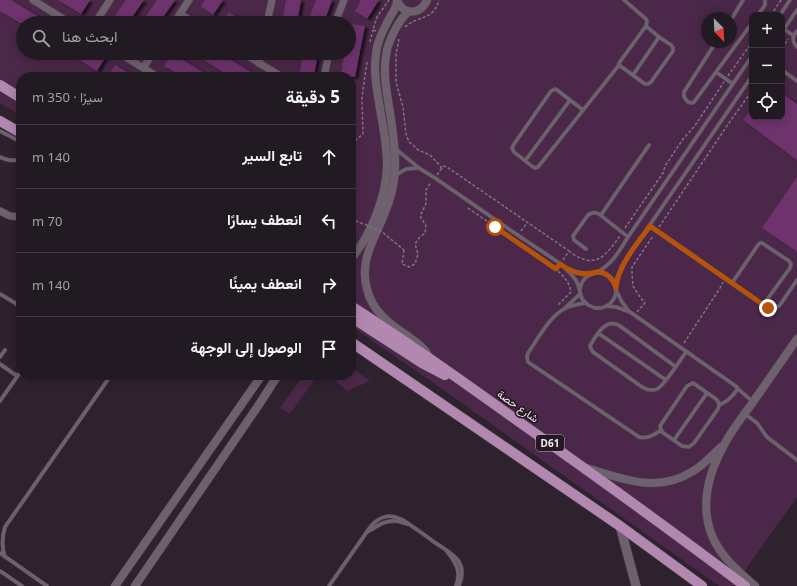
<!DOCTYPE html>
<html lang="ar">
<head>
<meta charset="utf-8">
<style>
	:root { --surface:#221a22; --page:#2a232a; --text:#f1f3f6; --muted:#a2a1a5; --line:#3f3840 }
	body { margin:0; font-family:"Noto Sans",Vazirmatn,sans-serif; background:var(--page); color:var(--text); direction:rtl }
	.controls { position:absolute; right:12px; top:12px; display:grid; overflow:hidden; border-radius:8px; box-shadow:0 2px 10px #0003 }
	.controls button { width:36px; height:36px; display:grid; place-items:center; padding:0; border:0; border-bottom:1px solid var(--line); background:var(--surface); color:var(--text); font:20px sans-serif }
	.compass { position:absolute; left:701px; top:12px; width:36px; height:36px; border-radius:50%; background:var(--surface); box-shadow:0 2px 10px #0003; rotate:156deg }
	.stop { position:absolute; width:12px; height:12px; margin:-9px; border:3px solid #b45309; border-radius:50%; background:#fff }
	.stop.end { background:#b45309; border-color:#fff; box-shadow:0 1px 4px #0008 }
	.list { margin:0; padding:0; list-style:none }
	h2 { display:flex; justify-content:space-between; align-items:center; height:52px; margin:0; padding:0 16px; font-size:17px }
	h2 small { font-size:13px; font-weight:400; color:var(--muted) }
	.list li { display:grid; grid-template-columns:26px 1fr auto; gap:12px; align-items:center; box-sizing:border-box; height:64px; padding:0 16px; border-top:1px solid var(--line) }
	.list b { display:block; font-size:15px; white-space:nowrap }
	.list em { font-size:13px; font-style:normal; color:var(--muted) }
	.icon { flex:none; width:22px; height:22px; fill:none; stroke:currentColor; stroke-width:2; stroke-linecap:round; stroke-linejoin:round }
	.map { position:relative; flex:none; width:797px; height:586px; overflow:hidden; direction:ltr }
	.search { position:absolute; background:var(--surface); box-shadow:0 2px 10px #0003; left:16px; top:16px; width:340px; height:44px; display:flex; align-items:center; gap:10px; box-sizing:border-box; padding:0 14px; border-radius:22px; color:var(--muted); font-size:15px }
	.panel { position:absolute; background:var(--surface); box-shadow:0 2px 10px #0003; left:16px; top:72px; width:340px; height:308px; border-radius:16px; direction:rtl }
	.map>svg:first-child { display:block }
</style>
</head>
<body>
<div class="map">
<svg width="797" height="586" viewBox="0 0 797 586">
	<defs>
		<filter id="shadow"><feDropShadow dx="3.5" dy="2" stdDeviation="1" flood-color="#0009"/></filter>
	</defs>
	<rect width="100%" height="100%" fill="#2e222e"/>
	<!-- green -->
	<path fill="#4b2849" fill-rule="evenodd" d="M0,0h797v497l-63,89h-15l-284,-202 -84,-58v-249h-330v39l-21,-13zM752,15h30v102h-30zM707,18h24v24h-24zM23,23h326v30h-326z
		M351,367l19,14 -23,10 -13,-12h-19l-25,35 -10,-6 24,-33h47z"/>
	<!-- building -->
	<path fill="#6e316d" filter="url(#shadow)" d="M0,0h11l38,23h-29l-20,-12z
		M58,0h32l-9,14z
		M126,0h18l-16,23h-18z
		M157,0h18l-16,23h-18z
		M205,0h18l-10,15 -12,-9z
		M286,0h15l-4,23h-15z
		M316,0h16l-8,23h-11l-5,-2z
		M361,0h18l-12,19 -12,-8z
		M229,12l6,4 11,7h-24z
		M351,24l14,2 -5,25 -5,26h-15l3,-11 -1,-1 3,-12h4v-21z
		M68,53h29l8,5 -8,13z
		M172,53l39,24h-29l-12,-8 -6,-3z
		M192,53h28l39,24h-28z
		M303,53h15l-4,22 -14,-3z
		M115,65l12,7 9,5h-28z
		M782,93l15,11v56l-54,-40 9,-12v9h30z
		M797,177v75l-35,-24z"/>
	<g fill="none" stroke-linecap="round" stroke-linejoin="round">
		<defs>
			<path id="service" d="M624,0l22,19 1,2 -1,5 -27,37v2l26,19h3l3,-2 22,-31v-3l-2,-3 -12,-8 -13,-11
				M758,15l7,-10v-5
				M780,15l10,-15
				M731,20l12,-20
				M784,29l10,7
				M797,31c-5,5 -5,11 0,16
				M782,32l15,-22
				M716,42l-32,50v5l4,5 4,1 2,-1 58,-79
				M782,70l15,11
				M716,72l17,12
				M633,75l26,-38
				M583,110l-26,-20 -2,-1 -4,2 -37,53 -2,4 2,4 19,15 2,1 3,-1 81,-102
				M0,131l21,11
				M397,150l22,18 16,10 84,58 42,28 9,9 6,7 2,5 4,14 6,6 7,3h7l4,-2 10,1 14,5 107,75v3c-5,7 -10,12 -18,15
				M0,157c7,3 14,5 21,2
				M525,161l45,-61
				M396,175l10,-6 12,-1
				M601,215l48,-70
				M649,226l119,82h8l4,-3 17,-25
				M586,249l-12,-9 -1,-4 15,-21c4,-3 7,-3 11,-1l29,23
				M569,270l12,3h9
				M597,272c16,-8 22,-21 31,-35l124,-181
				M732,283l26,-38 2,-2h2l27,18 2,3 -1,4 -27,37
				M616,288v-8l7,-16 129,-188
				M580,289c1,-6 3,-10 8,-13 20,-13 40,16 19,30
				M616,290l6,12 6,8
				M0,294l15,9 6,2
				M585,303c-6,1 -13,2 -19,5 -16,7 -28,31 -38,45l-1,4 1,5 111,75c9,2 15,-2 22,-7
				M16,304l5,5
				M566,307l14,-13
				M598,333l68,47
				M0,357l5,-7
				M0,364l17,12
				M676,367l-56,-41c-14,-9 -24,9 -30,20l1,3 2,3 49,35c5,3 10,4 15,2 7,-3 24,-30 29,-37
				M693,383l23,16c3,3 4,6 2,10l-24,34 -5,4 -7,-1 -20,-14 -2,-6 27,-40z
				M737,388l15,13
				M0,401l21,-30
				M745,414l12,9 10,14 30,23
				M674,440l33,-47
				M367,532c10,-5 16,-12 28,-11 4,0 8,2 13,3
				M446,550c9,12 16,20 10,36
				M0,553l47,33
				M5,557c-4,-11 -3,-20 0,-30l106,-152
				M0,571l22,15
				M329,586l42,-60c10,-11 19,-12 32,-6 10,7 21,14 31,22 18,12 35,19 25,44"/>
			<path id="minor" d="M33,0l37,23
				M180,14l15,9
				M95,23l15,-23
				M174,23l15,-23
				M267,23l5,-23
				M335,23l9,-23
				M119,53l39,24
				M243,53l39,24
				M259,63l2,-10
				M143,68l10,-15
				M324,77l5,-24
				M0,211l10,5 11,1"/>
			<path id="tertiary" d="M397,0c6,16 24,15 30,0
				M409,11c-8,7 -13,16 -17,25 -2,5 -4,9 -5,14 -5,21 0,43 3,63 3,19 6,39 5,58 -1,15 -5,30 -11,44 -10,25 -25,46 -17,74 5,21 21,34 38,45 9,7 19,12 24,23
				M351,259c20,-24 35,-62 36,-93 0,-17 -3,-35 -6,-51 -3,-20 -8,-41 -5,-61 1,-13 8,-25 14,-37 3,-5 7,-10 7,-16
				M587,468c36,11 71,26 106,3 11,-6 19,-16 28,-24
				M115,586l147,-211
				M135,586l125,-183 18,-28
				M755,586c-16,-14 -33,-28 -42,-48 -14,-32 -5,-64 11,-93 7,-14 20,-30 29,-43 15,-21 29,-42 44,-63"/>
			<path id="secondary" d="M620,526l16,60"/>
			<path id="primary" d="M0,85l21,13
				M0,121l21,12
				M351,306c56,36 110,74 164,113 78,55 154,110 230,167
				M351,317l71,46 23,12
				M351,342l269,184 82,60"/>
		</defs>
		<!-- service casing -->
		<use href="#service" stroke="#4b414b" stroke-width="4.5"/>
		<!-- minor casing -->
		<use href="#minor" stroke="#4b414b" stroke-width="8"/>
		<!-- tertiary casing -->
		<use href="#tertiary" stroke="#4b414b" stroke-width="9"/>
		<!-- secondary casing -->
		<use href="#secondary" stroke="#4b414b" stroke-width="10"/>
		<!-- primary casing -->
		<use href="#primary" stroke="#4b414b" stroke-width="11"/>
		<!-- path -->
		<path stroke="#7f747f" stroke-width="1.5" stroke-dasharray="3 2" stroke-linecap="butt" d="M771,15l10,-15
			M405,27c14,-12 28,-6 34,-27
			M376,31l-3,-1 4,-13 12,-17
			M399,39l-3,15v28l7,25 3,27 3,8 5,4 4,4 12,5 12,13 1,-2 4,1 122,84 -6,9
			M370,42l3,-12
			M782,48l6,-9
			M728,76l24,-34
			M351,144l12,-10 -1,-37 5,-35
			M437,175l5,-7
			M468,208l88,61c8,8 13,12 15,23l-14,14
			M659,227l72,-107 21,-29
			M625,228l38,-55 2,-7 18,-27 11,-12 30,-45
			M521,231l6,-8
			M404,250l-2,14 7,3 6,-3 3,-10 -3,-10 4,-6 6,-5 1,-7 -6,-10 6,-12v-14l5,-8
			M569,251c4,3 9,7 14,8 17,7 28,-11 37,-23
			M637,312l8,-9 -5,-6 -7,-11 -1,-12v-7l21,-31
			M684,343l38,-58 1,-3"/>
		<!-- service -->
		<use href="#service" stroke="#6f606d" stroke-width="3.5"/>
		<!-- minor -->
		<use href="#minor" stroke="#6f606d" stroke-width="7"/>
		<!-- tertiary -->
		<use href="#tertiary" stroke="#6f606d" stroke-width="8"/>
		<!-- secondary -->
		<use href="#secondary" stroke="#6f606d" stroke-width="9"/>
		<!-- primary -->
		<use href="#primary" stroke="#b388b0" stroke-width="10"/>
		<!-- path-bridge -->
		<path stroke="#7f747f" stroke-width="1.5" stroke-dasharray="3 2" stroke-linecap="butt" d="M351,219l30,12 23,19"/>
	</g>
	<g fill="none" stroke-linecap="round" stroke-linejoin="round">
		<!-- route -->
		<path stroke="#b45309" stroke-width="5" d="M495,227l61,42 4,-5c8,6 15,9 24,10 5,0 9,-1 13,-2 10,0 16,7 19,16 2,-23 21,-44 34,-62l118,82"/>
	</g>
	<g text-anchor="middle" stroke-width="3.5" stroke-linejoin="round" paint-order="stroke">
		<!-- shield labels -->
		<rect fill="#251924" stroke="#b6acb5" stroke-width="1" x="536" y="435" width="28" height="16" rx="3"/>
		<g font-size="10" font-weight="bold" fill="#f4ebf3">
			<text x="550" y="447">D61</text>
		</g>
		<!-- street labels -->
		<g font-size="11" fill="#f4ebf3" stroke="#251924">
			<text transform="translate(518 406) rotate(35)" y="4">شارع حصة</text>
		</g>
	</g>
</svg>
<div class="controls">
<button>+</button>
<button>−</button>
<button><svg class="icon" aria-label="locate" viewBox="0 0 24 24"><circle cx="12" cy="12" r="6"/><path d="M12 2v4M12 18v4M2 12h4M18 12h4"/></svg></button>
</div>
<svg class="compass" viewBox="-18 -18 36 36"><path d="M0-13l5 13h-10z" fill="#e53935"/><path d="M0 13l5-13h-10z" fill="#a2a1a5"/></svg>
<div class="stop" style="left:495px;top:227px"></div>
<div class="stop end" style="left:768px;top:308px"></div>
<div class="search"><svg class="icon" aria-label="search" viewBox="0 0 24 24"><circle cx="10" cy="10" r="6"/><path d="M15 15l6 6"/></svg>ابحث هنا</div>
<section class="panel">
<h2>5 دقيقة<small>سيرًا · 350 m</small></h2>
<ul class="list">
<li><svg class="icon" aria-label="ahead" viewBox="0 0 24 24"><path d="M12 20V5M6 11l6-6 6 6"/></svg><div><b>تابع السير</b></div><em>140 m</em></li>
<li><svg class="icon" aria-label="left" viewBox="0 0 24 24"><path d="M17 20v-9H6M10 6l-5 5 5 5"/></svg><div><b>انعطف يسارًا</b></div><em>70 m</em></li>
<li><svg class="icon" aria-label="right" viewBox="0 0 24 24"><path d="M7 20v-9h11M14 6l5 5-5 5"/></svg><div><b>انعطف يمينًا</b></div><em>140 m</em></li>
<li><svg class="icon" aria-label="arrive" viewBox="0 0 24 24"><path d="M6 21V4h12l-3 4 3 4H6"/></svg><div><b>الوصول إلى الوجهة</b></div></li>
</ul>
</section>
</div>
</body>
</html>
